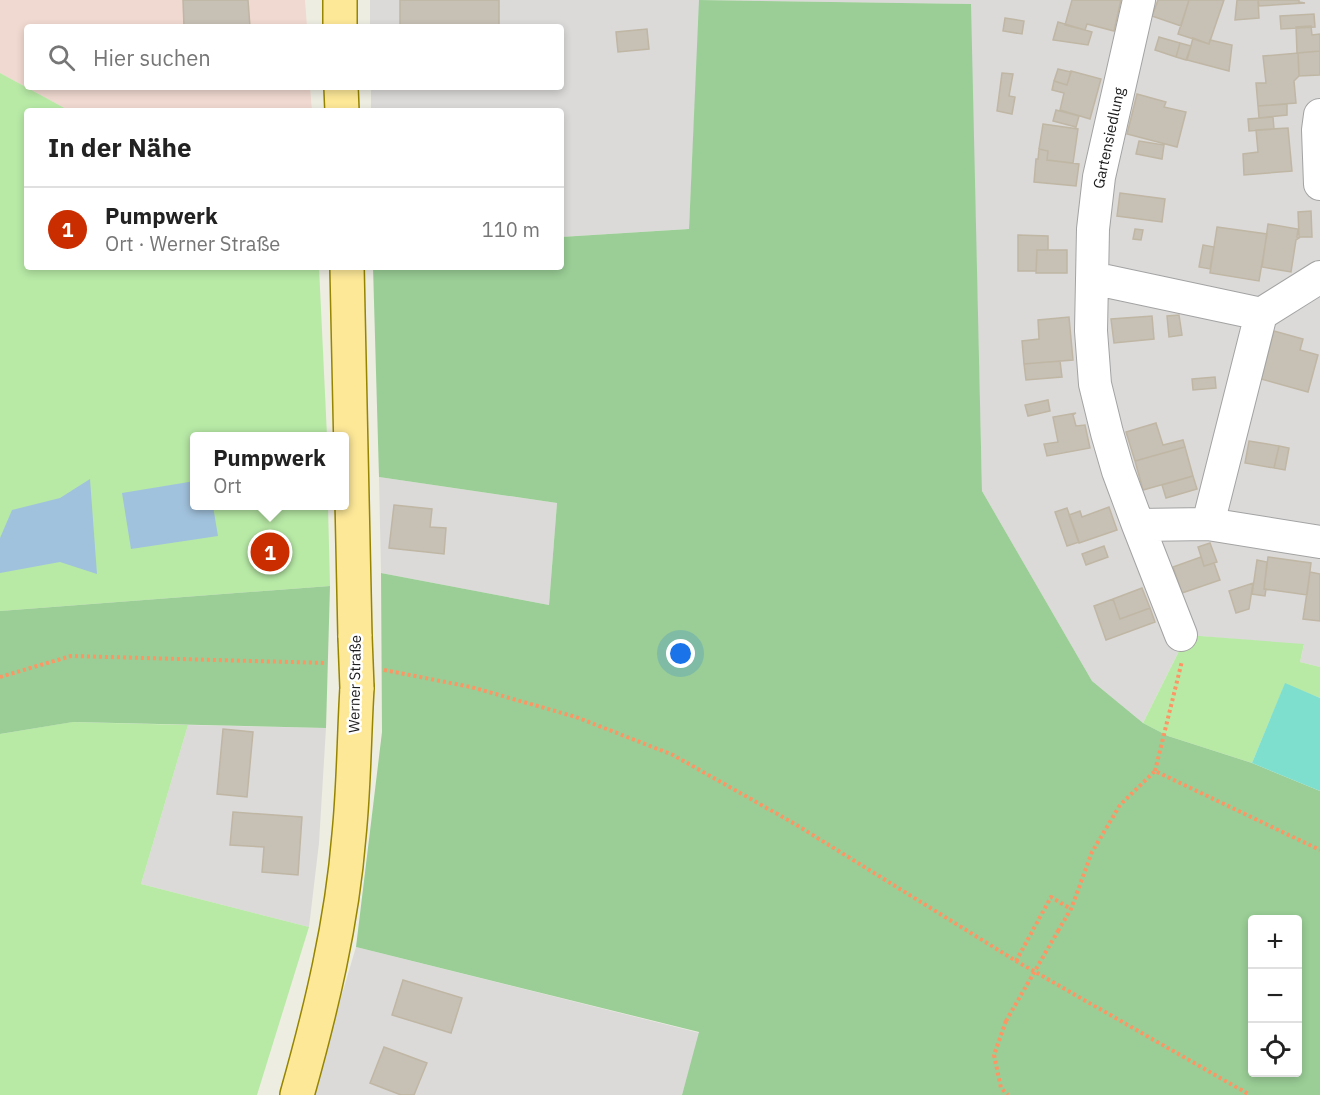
<!DOCTYPE html>
<html lang="de">
<head>
<meta charset="utf-8">
<style>
	:root { --surface:#fff; --page:#f6f6f6; --text:#222; --muted:#767676; --line:#e0e0e0; --accent:#c92d00 }
	body { margin:0; font-family:"IBM Plex Sans",sans-serif; background:var(--page); color:var(--text) }
	.controls { position:absolute; right:18px; bottom:18px; display:grid; overflow:hidden; border-radius:6px; box-shadow:0 3px 9px #0003 }
	.controls button { width:54px; height:54px; display:grid; place-items:center; padding:0; border:0; border-bottom:2px solid var(--line); background:var(--surface); color:var(--text); font:30px sans-serif }
	.you { position:absolute; left:681px; top:654px; width:21px; height:21px; margin:-15px; border:4px solid #fff; border-radius:50%; background:#1a73e8; box-shadow:0 0 0 9px #1a73e833 }
	.badge { display:grid; place-items:center; width:39px; height:39px; border-radius:50%; background:var(--accent); color:#fff; font-size:20px; font-weight:700 }
	.pin { position:absolute; translate:-50% -50%; border:3px solid #fff; box-shadow:0 2px 6px #0006 }
	.popup { position:absolute; left:190px; top:432px; width:159px; height:78px; box-sizing:border-box; display:grid; place-content:center; border-radius:6px; background:var(--surface); filter:drop-shadow(0 2px 4px #0005); font-size:20px; white-space:nowrap; color:var(--muted) }
	.popup b { font-size:22px; color:var(--text) }
	.popup::after { content:''; position:absolute; left:50%; top:100%; margin-left:-12px; border:12px solid transparent; border-top-color:var(--surface) }
	.list { margin:0; padding:0; list-style:none }
	h2 { display:flex; justify-content:space-between; align-items:center; height:78px; margin:0; padding:0 24px; font-size:26px }
	h2 small { font-size:20px; font-weight:400; color:var(--muted) }
	.list li { display:grid; grid-template-columns:39px 1fr auto; gap:18px; align-items:center; box-sizing:border-box; height:84px; padding:0 24px; border-top:2px solid var(--line) }
	.list b { display:block; font-size:22px; white-space:nowrap }
	.list p { margin:0; font-size:20px; white-space:nowrap; color:var(--muted) }
	.list em { font-size:20px; font-style:normal; color:var(--muted) }
	.icon { flex:none; width:33px; height:33px; fill:none; stroke:currentColor; stroke-width:2; stroke-linecap:round; stroke-linejoin:round }
	.map { position:relative; flex:none; width:1320px; height:1095px; overflow:hidden }
	.search { position:absolute; background:var(--surface); box-shadow:0 3px 9px #0003; left:24px; top:24px; width:540px; height:66px; display:flex; align-items:center; gap:15px; box-sizing:border-box; padding:0 21px; border-radius:6px; color:var(--muted); font-size:22px }
	.panel { position:absolute; background:var(--surface); box-shadow:0 3px 9px #0003; left:24px; top:108px; width:540px; height:162px; border-radius:6px }
	.map>svg:first-child { display:block }
</style>
</head>
<body>
<div class="map">
<svg width="1320" height="1095" viewBox="0 0 1320 1095">
	<rect width="100%" height="100%" fill="#eeede2"/>
	<!-- residential -->
	<path fill="#dbdad9" d="M370,0h950v667l-20,-5 4,-17 -117,-10 -44,88 -51,-42 -110,-190 -12,-487 -270,-4 -11,229 -128,8v-126h-190v-24h190v-60h-191z
		M379,477l178,26 -8,102 -168,-32z
		M188,725l138,3 -7,115 -10,84 -168,-43z
		M356,947l344,86 -18,62h-370z"/>
	<!-- commercial -->
	<path fill="#f0d9d0" d="M0,0h305l2,27h-280v60h283l2,24h-242l-70,-38z"/>
	<!-- grass -->
	<path fill="#b8eaa6" d="M0,73l70,38h-43v156h292l8,169h-132v70h133l2,80 -330,25z
		M1187,635l117,9 -4,18 20,5v31l-35,-14 -33,79 -84,-27 -25,-13z
		M72,722l116,3 -47,159 168,43 -52,168h-257v-361z"/>
	<!-- forest -->
	<path fill="#9ace96" fill-rule="evenodd" d="M699,0l272,4 11,487 110,190 51,42 25,13 84,27 68,28v304h-638l17,-63 -343,-85 26,-215 -1,-159 168,32 8,-102 -178,-26 -6,-210h188v-30l128,-8zM1252,920h46v152h-46z
		M330,586l-4,142 -253,-6 -73,12v-123z"/>
	<!-- pitch -->
	<path fill="#7edfcf" d="M1285,683l35,15v93l-68,-28z"/>
	<!-- water -->
	<path fill="#a1c2dd" d="M90,479l7,95 -37,-12 -60,11v-35l12,-28 48,-12z
		M195,481v25h18l5,30 -87,13 -9,-56z"/>
	<!-- building -->
	<path fill="#c6c0b5" stroke="#c0b6a4" stroke-width="1.5" d="M183,0h65l2,27h-66z
		M400,0h99v27h-99z
		M1072,0h49l-7,31 -27,-7 -2,6 -20,-5z
		M1158,0h31l-8,26 -29,-10z
		M1189,0h35l-15,44 -31,-10z
		M1237,0h21l1,18 -24,2z
		M1258,0h41v2l6,1 -46,3z
		M1314,14l1,13 -34,2 -1,-13z
		M1005,18l19,3 -2,13 -19,-3z
		M1058,22l34,10 -4,13 -35,-5z
		M1311,26l1,9 8,-1v17l-23,2 -1,-26z
		M647,29l2,20 -31,3 -2,-20z
		M1159,37l21,6 -4,14 -21,-7z
		M1193,38l16,6 1,-4 22,5 -3,26 -42,-11z
		M1180,43l11,3 -5,14 -10,-3z
		M1320,51v24l-21,1 -1,-23z
		M1298,53l1,23 -5,5 2,22 -38,3 -2,-23h10l-3,-27z
		M1058,69l13,3 -4,13 -13,-4z
		M1071,71l30,8 -11,40 -30,-9 4,-17 -12,-3 2,-9 13,4z
		M1002,73l11,1 -4,22 6,1 -3,17 -15,-3z
		M1137,94l29,8 -2,5 22,5 -9,35 -50,-13z
		M1287,104v11l-28,3 -1,-12z
		M1056,110l23,6 -3,11 -23,-6z
		M1273,117l1,12 -25,2 -1,-12z
		M1043,124l35,5 -5,34 -26,-3 1,-9 -9,-2z
		M1288,128l4,43 -48,4 -1,-21 15,-2 -2,-22z
		M1139,141l25,4 -2,14 -26,-5z
		M1039,149l9,2 -1,9 32,4 -3,22 -42,-4 2,-23h2z
		M1120,193l45,6 -3,23 -45,-6z
		M1311,211l1,26h-13l-1,-25z
		M1268,224l30,5 -1,8 2,1 -3,2 -5,32 -29,-5z
		M1217,227l50,7 -8,47 -49,-8z
		M1135,229l8,1 -2,10 -8,-1z
		M1018,235l30,1v14h-11l-1,21h-18z
		M1203,245l11,2 -4,22 -11,-2z
		M1037,250h30v23h-31z
		M1179,315l3,20 -13,2 -2,-21z
		M1152,316l2,23 -40,4 -3,-24z
		M1069,317l4,43 -49,4 -2,-23 17,-2 -1,-19z
		M1274,331l29,8 -3,11 18,5 -10,37 -47,-13z
		M1060,361l2,16 -36,3 -2,-16z
		M1215,377l1,11 -23,2 -1,-11z
		M1048,400l2,11 -22,5 -3,-11z
		M1076,413l-3,2 3,11 9,-1 5,23 -43,8 -3,-12 14,-2 -5,-25z
		M1156,423l7,22 20,-5 2,7 -50,14 -9,-29z
		M1249,441l30,5 -5,22 -29,-5z
		M1279,446l10,2 -4,22 -11,-2z
		M1185,447l8,29 -50,14 -8,-29z
		M1193,476l4,13 -31,9 -4,-13z
		M394,505l38,4 -2,18 16,1 -2,26 -55,-6z
		M1109,507l8,23 -38,13 -10,-28 11,-4 2,6z
		M1067,508l12,34 -12,4 -12,-34z
		M266,533l21,9 -14,30 -20,-9z
		M1210,543l7,19 -13,4 -6,-19z
		M1104,546l4,11 -22,8 -4,-11z
		M1201,557l3,9 10,-3 6,17 -38,13 -9,-26z
		M1268,557l43,6 -4,32 -43,-6z
		M1257,560l10,2 -3,27h2l-1,7 -13,-2z
		M1310,572l10,2v47l-17,-2z
		M1253,583l-4,26 -13,4 -7,-22z
		M1142,588l8,20 -30,11 -7,-20z
		M1113,599l7,20 30,-11 5,14 -49,18 -12,-34z
		M223,729l30,3 -6,65 -30,-3z
		M233,812l69,5 -4,58 -36,-3 2,-25 -34,-2z
		M403,980l59,18 -11,35 -59,-18z
		M384,1047l43,16 -13,32h-13l-31,-12z"/>
	<g fill="none" stroke-linecap="round" stroke-linejoin="round">
		<defs>
			<path id="street" d="M1139,0l-40,177 -6,52 -2,102 4,53 12,49 11,38 20,54 70,-1 112,18
				M1320,115l-2,15 2,54
				M1092,278l169,36 59,-37
				M1208,524l53,-210
				M1138,525l43,110"/>
			<path id="primary" d="M340,0v27
				M341,87l1,24
				M347,267l8,370
				M297,1095c24,-85 45,-172 52,-260 5,-49 5,-98 8,-147"/>
		</defs>
		<!-- street casing -->
		<use href="#street" stroke="#a3a3a3" stroke-width="34"/>
		<!-- primary casing -->
		<use href="#primary" stroke="#958500" stroke-width="36"/>
		<!-- path -->
		<path stroke="#fc9665" stroke-width="4" stroke-dasharray="3 3" stroke-linecap="butt" d="M384,670l87,17 105,30 97,38 122,69 221,137 234,134
			M0,677l71,-21 255,7
			M1155,771l27,-110
			M1058,931l13,-22 21,-57 28,-47 35,-34 165,79
			M1016,961l35,-64 20,12
			M1006,1021l-12,34 7,33 7,7"/>
		<!-- street -->
		<use href="#street" stroke="#fff" stroke-width="32"/>
		<!-- primary -->
		<use href="#primary" stroke="#fde898" stroke-width="33"/>
		<defs>
			<path id="primary-bridge" d="M355,637l2,51"/>
		</defs>
		<!-- primary-bridge casing -->
		<use href="#primary-bridge" stroke="#958500" stroke-width="36" stroke-linecap="butt"/>
		<!-- path-bridge -->
		<path stroke="#fc9665" stroke-width="4" stroke-dasharray="3 3" stroke-linecap="butt" d="M1006,1021l52,-90"/>
		<!-- primary-bridge -->
		<use href="#primary-bridge" stroke="#fde898" stroke-width="33"/>
	</g>
	<g text-anchor="middle" stroke-width="5" stroke-linejoin="round" paint-order="stroke">
		<!-- street labels -->
		<g font-size="15" fill="#1c1c1c" stroke="#fff">
			<text transform="translate(1109 138) rotate(-78)" y="5">Gartensiedlung</text>
			<text transform="translate(355 684) rotate(-89)" y="5">Werner Straße</text>
		</g>
	</g>
</svg>
<div class="controls">
<button>+</button>
<button>−</button>
<button><svg class="icon" aria-label="locate" viewBox="0 0 24 24"><circle cx="12" cy="12" r="6"/><path d="M12 2v4M12 18v4M2 12h4M18 12h4"/></svg></button>
</div>
<div class="you"></div>
<div class="pin badge" style="left:270px;top:552px">1</div>
<div class="popup"><b>Pumpwerk</b>Ort</div>
<div class="search"><svg class="icon" aria-label="search" viewBox="0 0 24 24"><circle cx="10" cy="10" r="6"/><path d="M15 15l6 6"/></svg>Hier suchen</div>
<section class="panel">
<h2>In der Nähe<small></small></h2>
<ul class="list">
<li><span class="badge">1</span><div><b>Pumpwerk</b><p>Ort · Werner Straße</p></div><em>110 m</em></li>
</ul>
</section>
</div>
</body>
</html>
